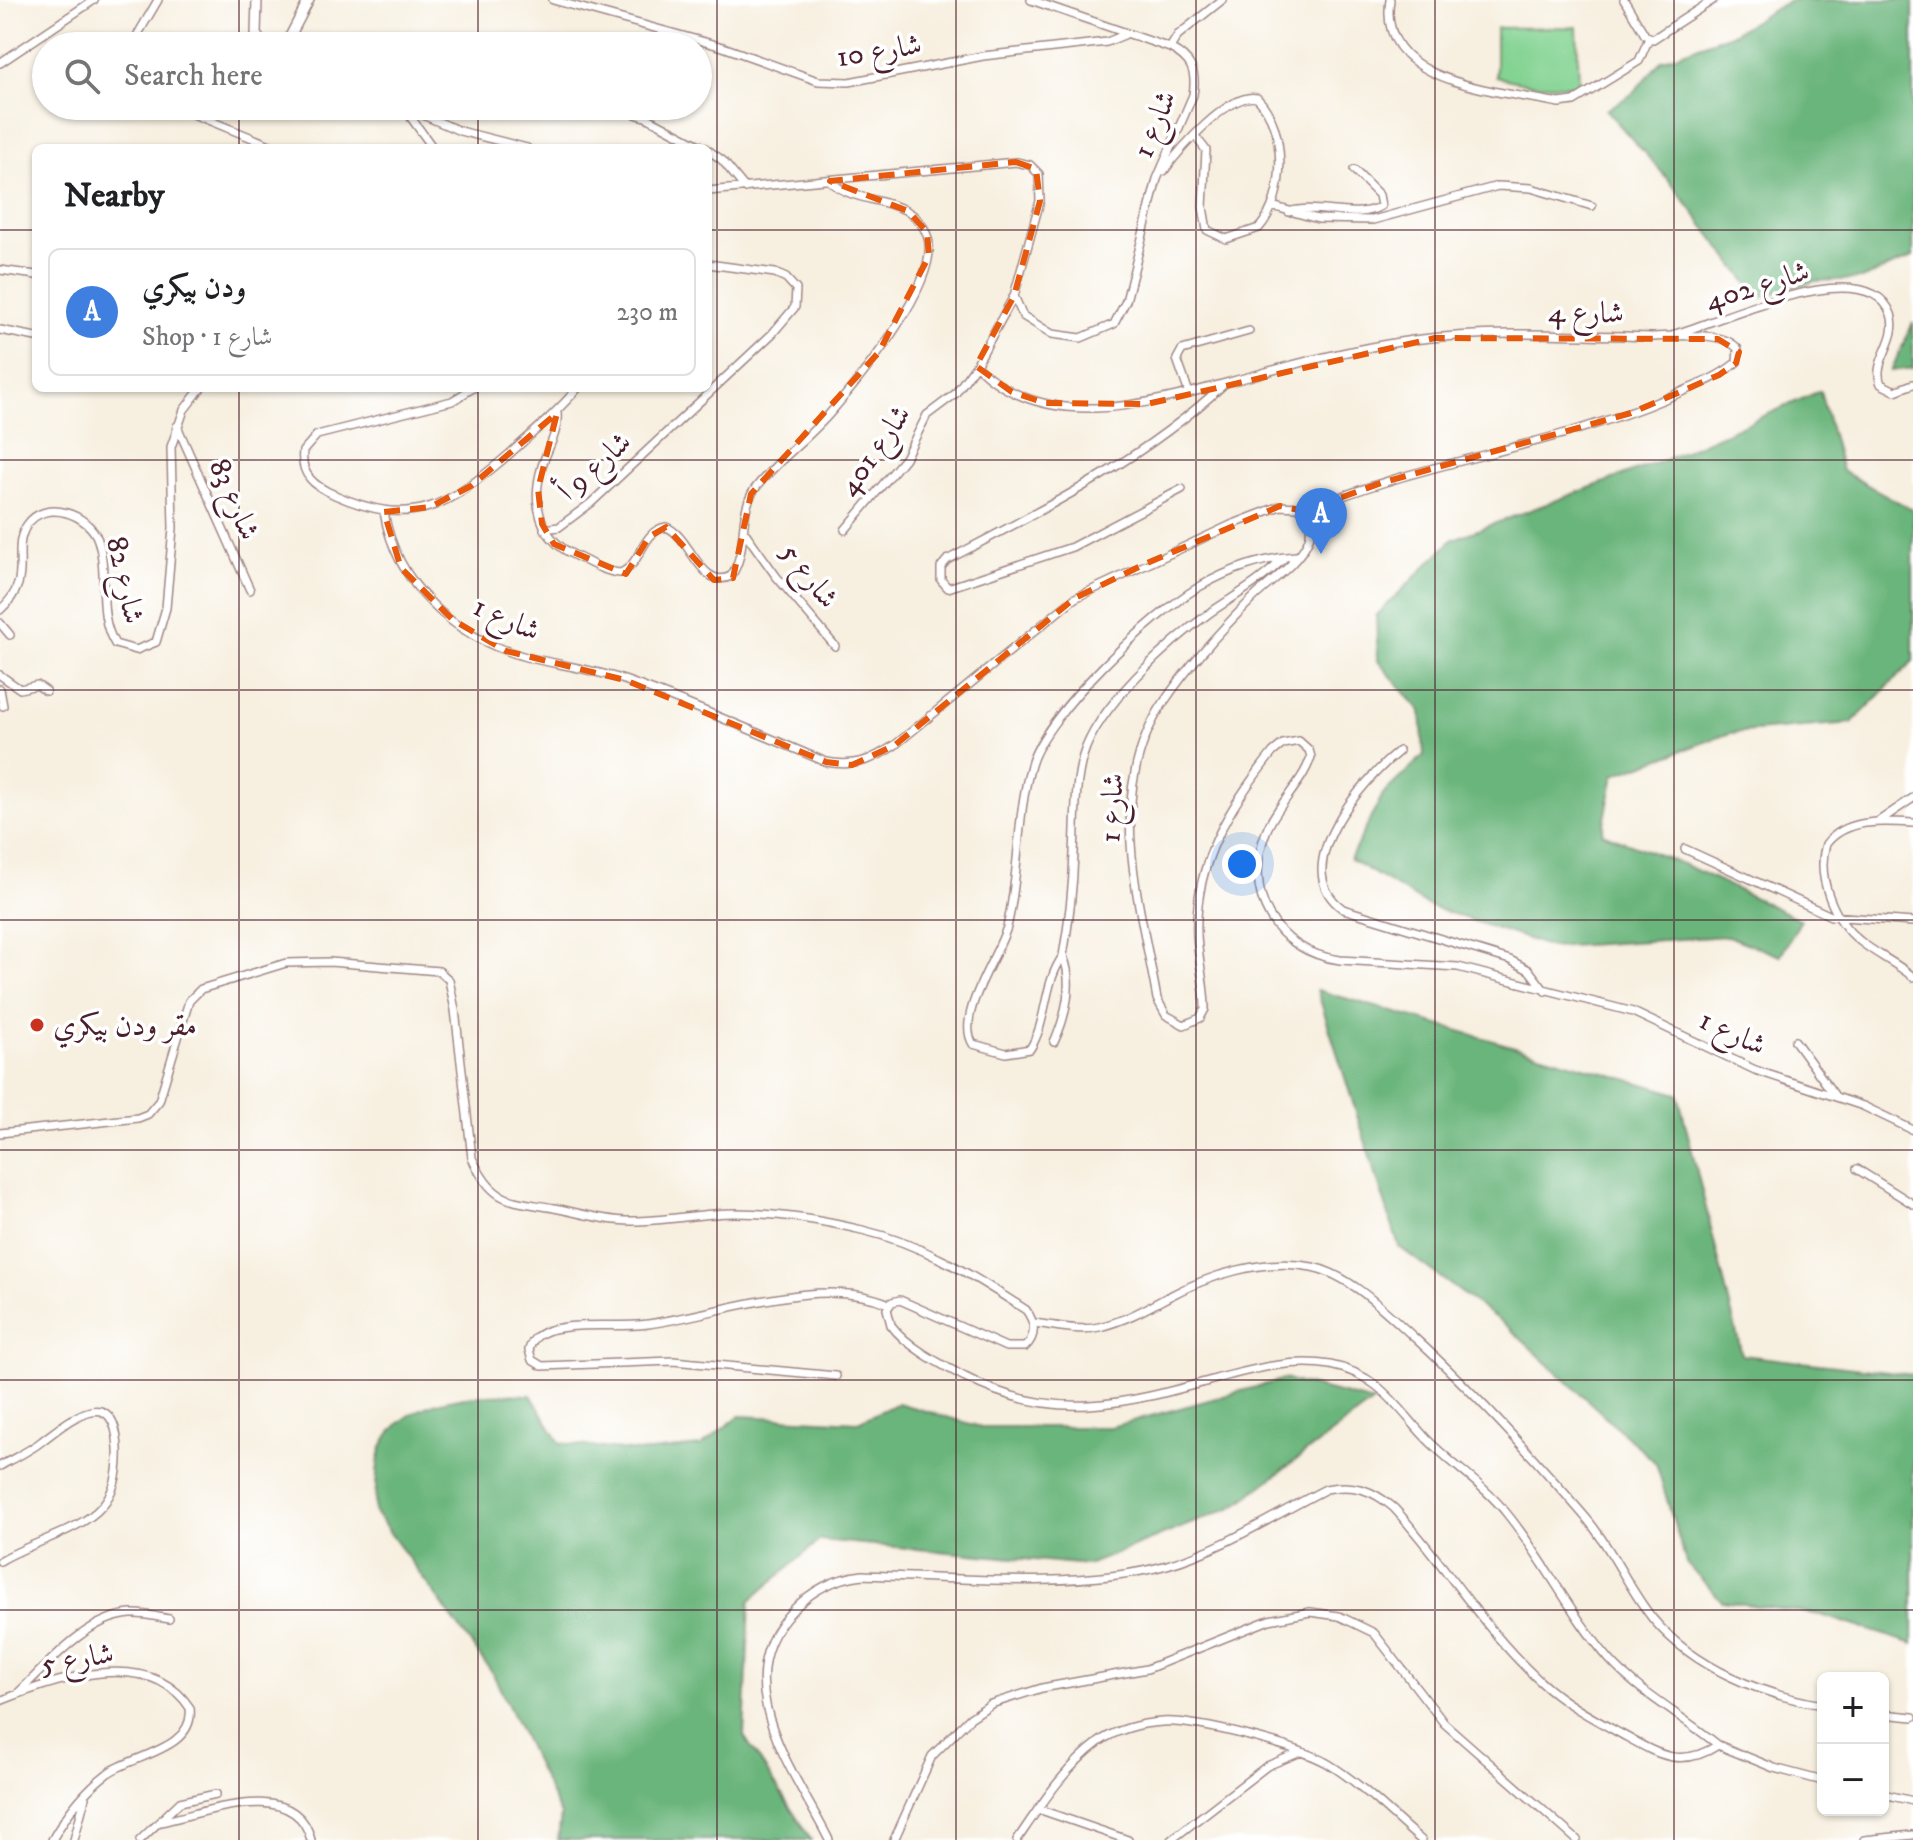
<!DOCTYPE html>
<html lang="en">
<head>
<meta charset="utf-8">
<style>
	:root { --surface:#fff; --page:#f6f6f6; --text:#202124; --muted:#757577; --line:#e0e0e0; --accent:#b45309 }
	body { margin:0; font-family:"IM FELL DW Pica",Amiri,serif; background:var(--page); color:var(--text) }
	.controls { position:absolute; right:24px; bottom:24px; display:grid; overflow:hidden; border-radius:12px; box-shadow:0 2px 6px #0004 }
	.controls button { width:72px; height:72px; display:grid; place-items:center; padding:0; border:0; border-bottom:2px solid var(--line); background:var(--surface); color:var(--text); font:40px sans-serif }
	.you { position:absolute; left:1242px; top:864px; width:28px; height:28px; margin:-20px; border:6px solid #fff; border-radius:50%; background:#1a73e8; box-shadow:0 0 0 12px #1a73e833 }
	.badge { display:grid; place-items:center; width:52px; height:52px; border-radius:50%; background:var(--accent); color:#fff; font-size:26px; font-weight:700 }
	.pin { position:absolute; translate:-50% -66px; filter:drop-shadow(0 2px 4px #0008) }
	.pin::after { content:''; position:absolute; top:42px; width:28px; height:24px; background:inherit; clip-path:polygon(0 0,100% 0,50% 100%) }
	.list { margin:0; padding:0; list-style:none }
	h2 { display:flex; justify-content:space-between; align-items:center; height:104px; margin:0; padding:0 32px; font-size:34px }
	h2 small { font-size:26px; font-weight:400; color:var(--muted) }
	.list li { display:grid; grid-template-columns:52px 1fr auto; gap:24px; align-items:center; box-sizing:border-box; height:128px; margin:0 16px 16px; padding:0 16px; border:2px solid var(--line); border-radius:12px }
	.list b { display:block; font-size:30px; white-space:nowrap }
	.list p { margin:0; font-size:26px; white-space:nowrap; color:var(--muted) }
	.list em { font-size:26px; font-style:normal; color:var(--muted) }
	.icon { flex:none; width:44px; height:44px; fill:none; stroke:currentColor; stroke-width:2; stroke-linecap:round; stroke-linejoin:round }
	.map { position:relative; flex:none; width:1913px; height:1840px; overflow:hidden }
	.search { position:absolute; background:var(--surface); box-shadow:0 2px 6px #0004; left:32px; top:32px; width:680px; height:88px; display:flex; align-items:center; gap:20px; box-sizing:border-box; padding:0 28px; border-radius:44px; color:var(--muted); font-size:30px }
	.panel { position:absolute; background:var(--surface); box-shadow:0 2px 6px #0004; left:32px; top:144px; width:680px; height:248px; border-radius:12px }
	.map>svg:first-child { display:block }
</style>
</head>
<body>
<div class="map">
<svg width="1913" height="1840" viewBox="0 0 1913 1840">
	<rect width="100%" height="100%" fill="#fff"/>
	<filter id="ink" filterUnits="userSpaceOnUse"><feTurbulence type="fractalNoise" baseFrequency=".0125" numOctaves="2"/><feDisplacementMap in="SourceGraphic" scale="16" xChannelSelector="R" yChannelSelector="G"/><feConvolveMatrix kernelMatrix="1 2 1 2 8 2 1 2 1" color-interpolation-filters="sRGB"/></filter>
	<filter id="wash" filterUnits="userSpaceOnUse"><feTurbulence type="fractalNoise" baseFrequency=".006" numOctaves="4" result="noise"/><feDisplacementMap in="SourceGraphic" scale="32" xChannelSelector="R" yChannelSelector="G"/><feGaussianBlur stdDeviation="1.8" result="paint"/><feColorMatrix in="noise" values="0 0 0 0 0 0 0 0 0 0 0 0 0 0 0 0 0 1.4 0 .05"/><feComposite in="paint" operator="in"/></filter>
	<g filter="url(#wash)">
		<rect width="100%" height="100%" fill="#f7efdf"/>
		<!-- green -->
		<path fill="#83d392" stroke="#66795e" stroke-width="2" d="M1577,27l2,59 -49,-2 -34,-7v-49z"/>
		<!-- forest -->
		<path fill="#6ab57c" stroke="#5a6a54" stroke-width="2" d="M1791,0h122v257l-52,22 -46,2 -56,17 -92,-120 -61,-68 26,-16 30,-34 71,-27z
			M1913,323v45l-22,3z
			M1820,391l22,80 71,39v151l-61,62 -122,10 -116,42 -12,58 83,32 116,55 -21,36 -52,-20 -177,11 -122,-41 -79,-47 33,-65 41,-39 -3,-44 -43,-50 -2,-45 77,-77 214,-80z
			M1317,990l361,104 64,261 171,20v269l-92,-29 -99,-14 -36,-38 -30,-100 -148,-136 -109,-80z
			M1285,1379l88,23 -138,104 -147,59 -268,-25 -70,61 -6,135 67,104h-253l3,-25 -68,-141 -119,-163c3,-19 1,-51 10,-68 25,-49 99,-50 147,-48l29,48 79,9 62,-6 38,-30 119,6 40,-19 83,24h130z"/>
	</g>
	<g filter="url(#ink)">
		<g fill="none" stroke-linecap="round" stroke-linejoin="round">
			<defs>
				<path id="minor" d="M553,0l170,47 95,34 31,1 134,-26 124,-14 17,-7
					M1390,0c-14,85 112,91 169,103l15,-2 65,-40 10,-23
					M1624,0l21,35 8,4 60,-39
					M131,46l27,-46
					M1170,48l8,-13 44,-35
					M0,63l94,-63
					M162,106l19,3 96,39
					M402,106l58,25 67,17
					M613,107l35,11 57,30
					M404,108l29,40
					M708,150l14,10 23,28
					M1164,171c16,-22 66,-80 93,-73 30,30 30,98 2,130l-33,11 -19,-9 -4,-23 3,-57 -11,-14
					M708,191l308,-29 14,3 9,9 1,27 -26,95 -38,69 -21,29 -28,21 -22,43 -60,72
					M1272,206l46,13 55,1 125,-34 33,2 61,18
					M1289,212c28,-9 66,9 92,-6l-2,-11 -25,-25
					M0,270l36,5
					M1014,296l9,20 29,18 29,4 33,-14 12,-23 31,-122 36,-84c4,-24 -2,-36 -23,-47l-139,-48
					M0,330l36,7
					M1675,334c42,-11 192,-84 216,-20 9,26 -20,47 -10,70l14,7 18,-7
					M976,365c74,77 195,32 283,9 50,-14 103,-27 154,-34 78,-10 160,-5 238,-3 24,0 71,-8 87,12l-1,13c-20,17 -47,26 -70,36 -118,50 -245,63 -363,113
					M473,388l-21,13 -135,34 -14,16c-3,24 11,35 32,44 78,34 112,12 172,-39 25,-22 49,-43 71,-68
					M1189,393l-12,-34 5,-9 67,-19
					M557,413c2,19 -9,34 -15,53 -11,36 -3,72 32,89 15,7 30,17 46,18 22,-8 21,-42 46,-46 24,8 35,65 65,49 19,-27 5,-67 27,-91 22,-27 51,-47 73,-73 28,-32 113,-134 96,-177 -15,-42 -69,-27 -97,-54
					M177,426l73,164
					M1182,489l-110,58 -124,41 -7,-8v-13l6,-7c97,-51 196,-100 276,-175
					M384,512c12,73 71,126 142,145 33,8 68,12 101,24 67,24 133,53 199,81 29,5 45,-1 69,-17l180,-147 156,-73 49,-19 18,1c12,8 16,22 9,36 -11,22 -39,40 -56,57 -31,31 -63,66 -87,102 -61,90 -24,199 -7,297l9,16 18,10 16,-7 5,-9c0,-25 -7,-49 -8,-74 -3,-73 33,-129 76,-183l10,-8 16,-3 10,9 2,7c-9,28 -35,48 -45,75 -24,62 9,119 74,128l118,7 175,45 122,58 108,36 50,24
					M544,529l15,-2 32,-24 181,-169 23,-27 1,-18 -10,-11 -11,-5 -67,-9
					M746,534l30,42 59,70
					M0,610c36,-31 9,-59 27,-85 18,-27 62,-11 71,15 11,34 -2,73 17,104l21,6 20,-8 10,-34 7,-80 -2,-81 13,-37 17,-22
					M0,623l10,12
					M0,675l20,14 17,-4 9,6
					M0,689l3,17
					M1399,751c-37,30 -114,117 -56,158l167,51 19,10 16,21
					M1879,821l34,-23
					M1913,823c-29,-2 -67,-5 -87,21 -10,32 7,76 34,97 17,14 37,22 53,36
					M1685,849l146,67 82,6
					M1063,956c-20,28 -15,64 -33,93l-24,4 -33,-9c-18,-28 25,-87 34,-117 13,-53 9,-110 24,-162 15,-52 121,-151 168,-178 29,-17 64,-29 97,-31
					M1795,1041l40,55
					M1054,1042c12,-25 20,-60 9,-86 6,-34 10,-69 11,-103 2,-32 0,-66 9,-97 14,-49 87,-115 128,-144 25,-17 52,-32 73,-54
					M0,1133l138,-15 10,-4 11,-13 30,-100 12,-12 85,-26 44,-1 109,9 10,9 6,30 17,148c21,46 37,42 82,50 26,5 51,13 78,13 35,0 69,-8 103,-8 43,0 86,7 127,17 61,14 112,46 164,80 9,12 11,26 -1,37h-19l-106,-47 -8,2 -5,7 4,16c16,22 51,40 74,52 92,48 163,26 258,0 34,-9 71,-18 107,-12 47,9 65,39 94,71 26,28 60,48 84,79 37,46 62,99 101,144 30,34 74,57 109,86
					M1857,1169l56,35
					M1033,1323c21,2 46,9 66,4 25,-6 45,-17 67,-29 41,-22 98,-41 146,-31 39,8 75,46 104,72 60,55 117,117 171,180 26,31 41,69 66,100 41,49 109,76 170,86
					M836,1376l-163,-15 -131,5 -10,-6 -3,-10c3,-12 10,-16 21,-20 31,-8 66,-2 98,-6 73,-10 172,-50 241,-20
					M0,1466c14,-8 30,-15 42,-25 28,-21 72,-60 76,7 1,21 -2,42 -16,58 -21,25 -73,37 -102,55
					M19,1692c30,-29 68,-75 112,-78 13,-1 26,3 38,5
					M0,1701c55,-22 150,-55 190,7 5,41 -56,47 -82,65 -23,17 -42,42 -56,67
					M1883,1714l30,3
					M1883,1794l30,7
					M1038,1809l90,31
					M161,1822c44,-9 135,-46 150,18
					M74,1840l11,-42
					M140,1840l40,-38 36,-8
					M829,1840c-33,-67 -107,-159 -36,-230 19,-20 43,-32 70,-35 90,3 218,15 304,-10 56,-16 107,-50 159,-76 27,-6 47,1 68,19 51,55 90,123 147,174 24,22 53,37 82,53 36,20 58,34 95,10l56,23 49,13
					M894,1840l38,-84 38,-38 21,-14 51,-16 105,-19 122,-49 41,-8 29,4 35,17 70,90 133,117
					M1017,1840c24,-35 47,-72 82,-98 16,-12 42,-19 63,-20 35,-2 135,24 165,41 35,21 63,51 94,77
					M1171,1840l96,-74 34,-14
					M1864,1840l49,-5"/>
				<path id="tertiary" d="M257,0l-1,34 8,12
					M285,46l24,-46"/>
			</defs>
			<!-- minor casing -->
			<use href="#minor" stroke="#a08785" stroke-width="10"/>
			<!-- tertiary casing -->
			<use href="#tertiary" stroke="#a08785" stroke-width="12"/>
			<!-- minor -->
			<use href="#minor" stroke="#fff" stroke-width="7"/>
			<!-- tertiary -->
			<use href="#tertiary" stroke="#fff" stroke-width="9"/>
		</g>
	</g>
	<!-- marked area -->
	<path fill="none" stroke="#e8590c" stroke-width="6" stroke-dasharray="16 10" stroke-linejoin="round" d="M1016,162l20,7 4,32 -26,95 -38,70 36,26 33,11 102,1 288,-66 283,1 21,13 -3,11 -17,12 -88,38 -250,70 -77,28 -24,-5 -135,58 -70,34 -180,147 -43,20 -26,-3 -201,-82 -119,-29 -53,-31 -52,-52 -17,-56 46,-5 41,-21 86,-73 -19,76 4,35 12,20 72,30 23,-37 17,-10 48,53 19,-2 18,-84 128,-142 50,-96 -2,-24 -19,-21 -78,-30z"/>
	<!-- grid -->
	<path fill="none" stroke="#4a1f2b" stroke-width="2" stroke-opacity="0.55" d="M239,0v46M478,0v46M717,0v1840M956,0v1840M1196,0v1840M1435,0v1840M1674,0v1840M239,106v42M478,106v42M0,230h36M708,230h1205M239,388v1452M478,388v1452M0,460h1913M0,690h1913M0,920h1913M0,1150h1913M0,1380h1913M0,1610h1913"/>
	<!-- markers -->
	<circle fill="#c8321e" stroke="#fff" stroke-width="3" cx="37" cy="1025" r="8"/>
	<g text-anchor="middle" stroke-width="7" stroke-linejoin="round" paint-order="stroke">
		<!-- street labels -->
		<g font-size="30" fill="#4a1f2b" stroke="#fff">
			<text transform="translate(879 50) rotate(-9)" y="10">شارع 10</text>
			<text transform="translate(1154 124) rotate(-68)" y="10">شارع 1</text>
			<text transform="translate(1757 285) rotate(-17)" y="10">شارع 402</text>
			<text transform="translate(1586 312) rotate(1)" y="10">شارع 4</text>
			<text transform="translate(874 450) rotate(-55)" y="10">شارع 401</text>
			<text transform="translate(594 466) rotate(-42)" y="10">شارع 9 أ</text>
			<text transform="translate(235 499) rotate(67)" y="10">شارع 83</text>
			<text transform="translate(810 575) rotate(52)" y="10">شارع 5</text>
			<text transform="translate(126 580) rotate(78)" y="10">شارع 82</text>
			<text transform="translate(507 618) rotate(24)" y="10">شارع 1</text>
			<text transform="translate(1111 808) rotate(-87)" y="10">شارع 1</text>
			<text transform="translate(1733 1032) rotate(25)" y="10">شارع 1</text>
			<text transform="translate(77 1658) rotate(-9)" y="10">شارع 5</text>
		</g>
		<!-- poi labels -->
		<g font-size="30" fill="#4a1f2b" stroke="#fff" text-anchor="start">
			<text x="53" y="1035">مقر ودن بيكري</text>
		</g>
	</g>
</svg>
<div class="controls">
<button>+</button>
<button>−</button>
</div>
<div class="you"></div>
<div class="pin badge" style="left:1321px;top:554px;background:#3f7fe0">A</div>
<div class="search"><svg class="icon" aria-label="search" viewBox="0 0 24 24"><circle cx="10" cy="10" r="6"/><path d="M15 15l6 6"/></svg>Search here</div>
<section class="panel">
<h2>Nearby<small></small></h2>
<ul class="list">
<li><span class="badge" style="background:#3f7fe0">A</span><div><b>ودن بيكري</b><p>Shop · شارع 1</p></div><em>230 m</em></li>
</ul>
</section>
</div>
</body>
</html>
